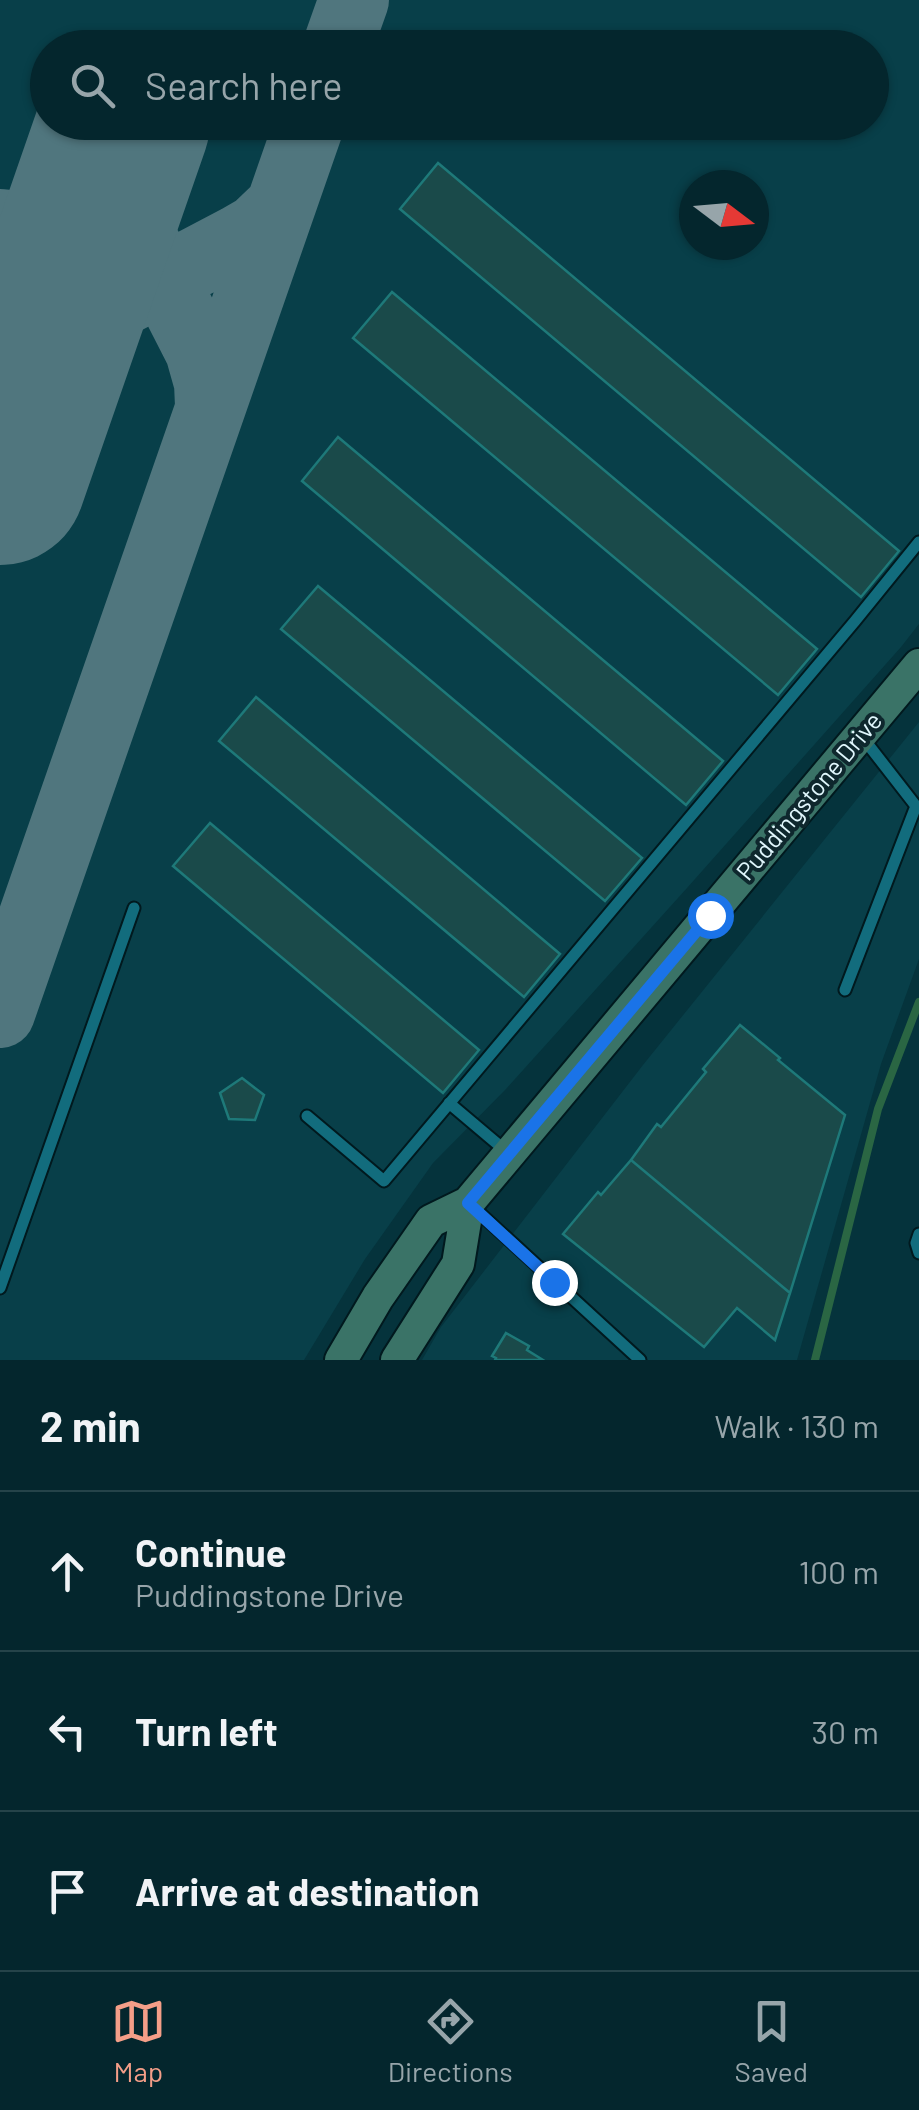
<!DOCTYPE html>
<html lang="en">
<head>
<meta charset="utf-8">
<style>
	:root { --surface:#04262d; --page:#0d2e35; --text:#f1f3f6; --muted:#97a5aa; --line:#254349; --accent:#f49e88 }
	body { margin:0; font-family:Barlow,sans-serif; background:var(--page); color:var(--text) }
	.compass { position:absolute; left:679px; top:170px; width:90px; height:90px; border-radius:50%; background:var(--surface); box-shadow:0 2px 8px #0004; rotate:106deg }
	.stop { position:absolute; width:30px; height:30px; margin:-22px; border:8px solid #1a73e8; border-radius:50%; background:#fff }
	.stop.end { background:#1a73e8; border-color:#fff; box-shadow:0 2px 10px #0008 }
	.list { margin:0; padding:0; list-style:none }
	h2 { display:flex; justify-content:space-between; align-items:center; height:130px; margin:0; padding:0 40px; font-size:42px }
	h2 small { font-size:32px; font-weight:400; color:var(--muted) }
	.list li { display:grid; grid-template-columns:65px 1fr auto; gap:30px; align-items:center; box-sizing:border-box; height:160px; padding:0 40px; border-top:2px solid var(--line) }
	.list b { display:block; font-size:38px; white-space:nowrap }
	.list p { margin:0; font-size:32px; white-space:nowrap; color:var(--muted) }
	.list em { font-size:32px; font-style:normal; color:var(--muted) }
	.icon { flex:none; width:55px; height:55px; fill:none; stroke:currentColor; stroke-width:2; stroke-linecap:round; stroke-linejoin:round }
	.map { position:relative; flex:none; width:919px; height:1360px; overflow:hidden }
	.search { position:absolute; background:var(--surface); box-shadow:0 2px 8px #0004; left:30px; right:30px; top:30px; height:110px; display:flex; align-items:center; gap:25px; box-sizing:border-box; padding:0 35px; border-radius:55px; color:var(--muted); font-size:38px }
	.sheet { height:610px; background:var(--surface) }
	nav { display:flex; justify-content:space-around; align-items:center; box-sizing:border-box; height:140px; border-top:2px solid var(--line); background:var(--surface); font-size:28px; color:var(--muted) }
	nav a { display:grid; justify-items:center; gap:5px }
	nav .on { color:var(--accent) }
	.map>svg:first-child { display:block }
</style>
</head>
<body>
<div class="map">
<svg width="919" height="1360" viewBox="0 0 919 1360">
	<rect width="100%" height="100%" fill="#05333c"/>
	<!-- built -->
	<path fill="#083f49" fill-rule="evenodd" d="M0,0h919v624l-18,23 -214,241 -181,201 -73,74 -68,96 -61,101h-304zM48,48h824v74h-824zM694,185h60v60h-60z
		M919,722v237l-38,105 -84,296h-375l19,-33 202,-262z"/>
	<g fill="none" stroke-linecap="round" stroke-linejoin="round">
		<!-- stream -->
		<path stroke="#2a6643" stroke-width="8" d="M815,1360l63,-251 41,-107"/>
		<!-- taxiway -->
		<path stroke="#50767e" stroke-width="70" d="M337,48l17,-48
			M116,146l-1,25 13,39 72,141 9,32 1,23
			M42,356l21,-24 175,-92 19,-11 23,-22
			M38,369c8,-69 29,-98 -38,-145 25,3 56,1 76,-16 13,-12 23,-31 34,-45
			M0,1013l310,-891"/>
		<!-- runway -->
		<path stroke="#50767e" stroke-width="172" d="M0,479l124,-357"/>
	</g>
	<!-- building -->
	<path fill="#1a4a4a" stroke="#1e7979" stroke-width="2.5" d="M438,163l461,388 -38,46 -461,-388z
		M392,292l425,357 -39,46 -425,-357z
		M338,437l385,324 -37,44 -384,-324z
		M318,586l324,272 -37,43 -324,-272z
		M256,697l304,257 -36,43 -305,-256z
		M210,823l269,227 -36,43 -270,-227z
		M740,1025l40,33 -2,2 67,55 -55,178 -159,-133 26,-36 4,3 45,-55 -3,-3z
		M242,1078l22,17 -9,25 -26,-1 -9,-26z
		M631,1160l159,133 -15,47 -38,-32 -33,39 -141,-113 35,-42 3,3z
		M506,1333l23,13 -2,4 16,10h-48l1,-2 -4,-2z"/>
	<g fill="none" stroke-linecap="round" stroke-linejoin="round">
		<defs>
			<path id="lane" d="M845,990l71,-184 -53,-68
				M449,1103l58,49
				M307,1116l77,65 471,-560 64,-79
				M472,1206l168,154
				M919,1234l-3,9 3,10
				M0,1288l134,-380"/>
			<path id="secondary" d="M341,1360l37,-63 53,-76 37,-18 451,-538
				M397,1360l61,-96 10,-61"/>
		</defs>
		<!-- lane casing -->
		<use href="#lane" stroke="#01191e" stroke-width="15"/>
		<!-- secondary casing -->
		<use href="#secondary" stroke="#01191e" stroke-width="36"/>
		<!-- lane -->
		<use href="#lane" stroke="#126c7d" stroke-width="11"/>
		<!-- secondary -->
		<use href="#secondary" stroke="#3a7367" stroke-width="32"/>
	</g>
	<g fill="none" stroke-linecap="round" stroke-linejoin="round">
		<!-- route -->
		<path stroke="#1a73e8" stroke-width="12" d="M554,1282l-86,-79 242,-288"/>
	</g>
	<g text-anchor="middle" stroke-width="8" stroke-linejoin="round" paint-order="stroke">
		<!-- street labels -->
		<g font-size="25" fill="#e0f6fc" stroke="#0e272d">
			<text transform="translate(809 796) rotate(-50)" y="9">Puddingstone Drive</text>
		</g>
	</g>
</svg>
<svg class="compass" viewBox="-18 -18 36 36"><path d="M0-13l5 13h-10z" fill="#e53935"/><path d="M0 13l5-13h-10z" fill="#97a5aa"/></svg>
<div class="stop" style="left:710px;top:915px"></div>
<div class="stop end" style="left:554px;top:1282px"></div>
<div class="search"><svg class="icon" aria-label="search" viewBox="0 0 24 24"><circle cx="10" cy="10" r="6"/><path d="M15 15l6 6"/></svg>Search here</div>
</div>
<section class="sheet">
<h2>2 min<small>Walk · 130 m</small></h2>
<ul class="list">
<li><svg class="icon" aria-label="ahead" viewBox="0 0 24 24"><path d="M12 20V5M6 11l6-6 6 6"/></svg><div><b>Continue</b><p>Puddingstone Drive</p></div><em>100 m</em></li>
<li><svg class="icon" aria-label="left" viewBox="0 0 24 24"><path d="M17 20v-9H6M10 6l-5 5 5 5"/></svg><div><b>Turn left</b></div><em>30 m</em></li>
<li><svg class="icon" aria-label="arrive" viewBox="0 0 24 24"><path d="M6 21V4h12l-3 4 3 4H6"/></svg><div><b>Arrive at destination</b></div></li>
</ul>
</section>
<nav>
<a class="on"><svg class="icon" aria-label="map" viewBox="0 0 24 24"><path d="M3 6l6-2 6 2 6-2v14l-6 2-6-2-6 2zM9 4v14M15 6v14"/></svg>Map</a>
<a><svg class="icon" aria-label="directions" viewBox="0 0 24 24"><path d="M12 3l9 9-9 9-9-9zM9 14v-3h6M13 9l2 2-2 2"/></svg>Directions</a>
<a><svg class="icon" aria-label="saved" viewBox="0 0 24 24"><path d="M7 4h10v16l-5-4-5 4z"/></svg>Saved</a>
</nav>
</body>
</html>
